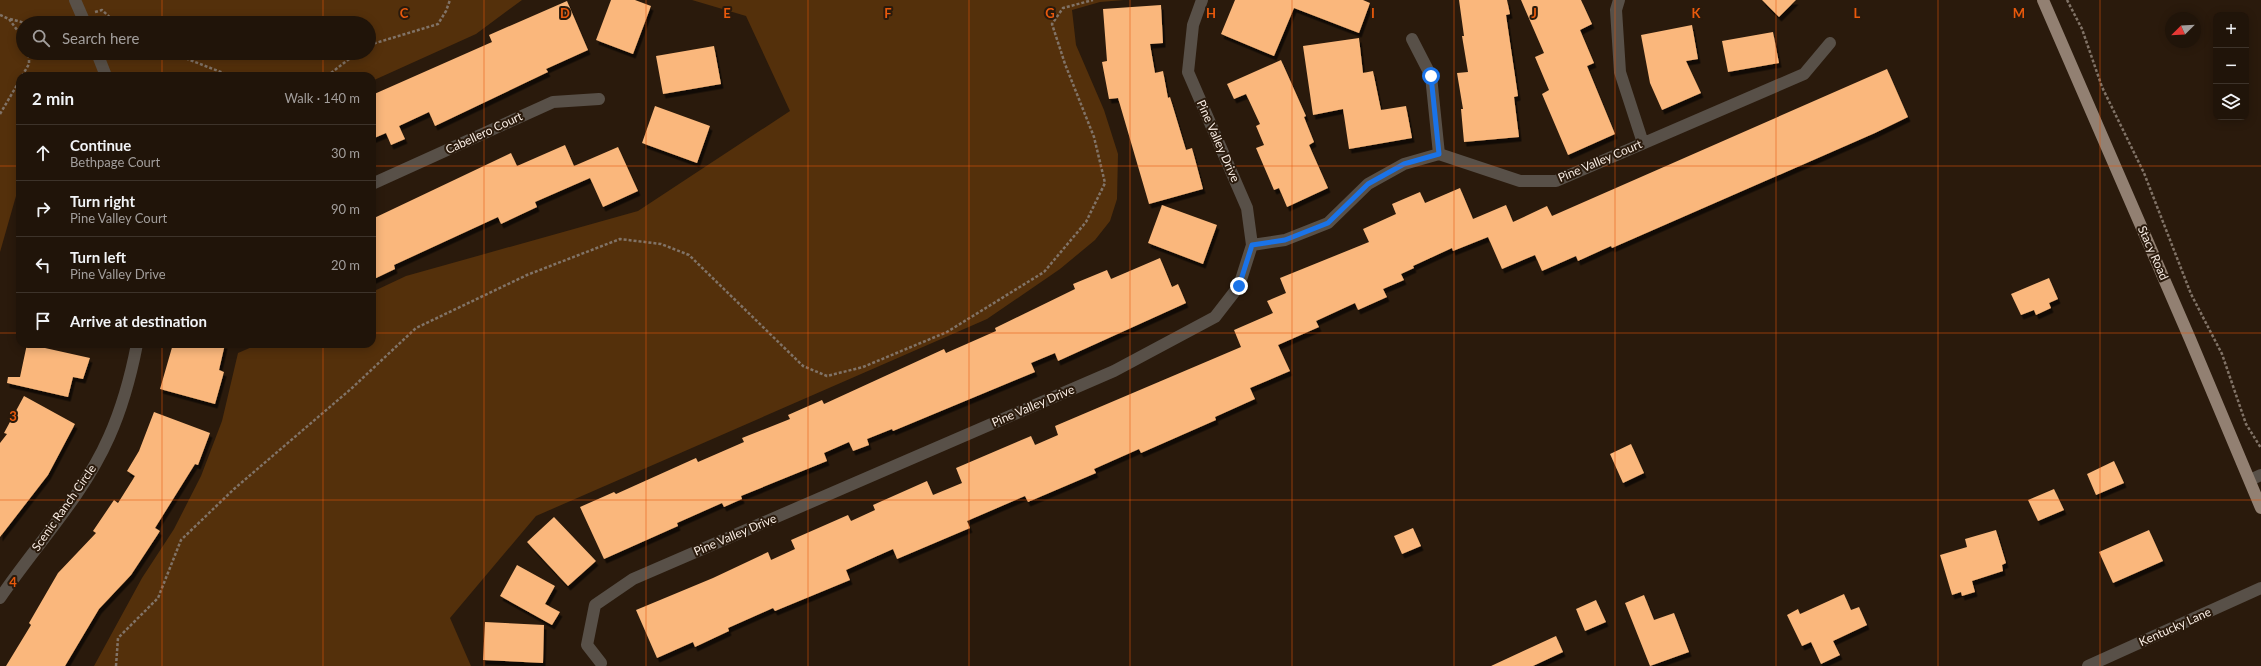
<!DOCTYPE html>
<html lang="en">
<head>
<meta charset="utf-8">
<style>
	:root { --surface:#201409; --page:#281d12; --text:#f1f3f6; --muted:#a29e9c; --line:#3d332a }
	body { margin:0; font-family:Lato,sans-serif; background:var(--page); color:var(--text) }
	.controls { position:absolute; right:12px; top:12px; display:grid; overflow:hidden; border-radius:8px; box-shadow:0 2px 10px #0003 }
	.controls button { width:36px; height:36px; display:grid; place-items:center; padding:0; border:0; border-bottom:1px solid var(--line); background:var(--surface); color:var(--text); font:20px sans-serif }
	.compass { position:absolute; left:2165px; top:12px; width:36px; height:36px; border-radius:50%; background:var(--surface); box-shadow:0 2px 10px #0003; rotate:246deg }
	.stop { position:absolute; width:12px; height:12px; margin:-9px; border:3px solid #1a73e8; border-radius:50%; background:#fff }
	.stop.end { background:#1a73e8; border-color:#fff; box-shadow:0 1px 4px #0008 }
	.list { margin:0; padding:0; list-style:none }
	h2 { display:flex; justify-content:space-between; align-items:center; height:52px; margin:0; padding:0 16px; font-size:17px }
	h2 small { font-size:13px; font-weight:400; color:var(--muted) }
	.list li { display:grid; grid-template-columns:26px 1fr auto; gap:12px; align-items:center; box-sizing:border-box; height:56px; padding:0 16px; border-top:1px solid var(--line) }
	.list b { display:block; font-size:15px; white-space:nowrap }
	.list p { margin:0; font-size:13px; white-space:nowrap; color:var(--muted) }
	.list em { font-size:13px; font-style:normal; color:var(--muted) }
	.icon { flex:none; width:22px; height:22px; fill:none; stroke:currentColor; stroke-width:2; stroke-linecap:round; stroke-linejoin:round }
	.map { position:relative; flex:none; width:2261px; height:666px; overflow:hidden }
	.search { position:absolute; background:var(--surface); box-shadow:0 2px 10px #0003; left:16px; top:16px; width:360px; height:44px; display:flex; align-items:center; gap:10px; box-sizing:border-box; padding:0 14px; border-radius:22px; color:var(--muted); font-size:15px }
	.panel { position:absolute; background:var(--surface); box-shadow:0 2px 10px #0003; left:16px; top:72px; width:360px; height:276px; border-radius:12px }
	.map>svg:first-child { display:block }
</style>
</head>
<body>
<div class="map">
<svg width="2261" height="666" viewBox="0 0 2261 666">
	<defs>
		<filter id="shadow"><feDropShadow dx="2.5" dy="4.5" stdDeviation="0" flood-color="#0009"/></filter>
	</defs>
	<rect width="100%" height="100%" fill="#2a1a0c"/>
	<!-- green -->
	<path fill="#54300b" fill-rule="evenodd" d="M0,0h522l-46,34 -104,47v-5h-352v106l-20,70zM23,23h346v30h-346z
		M692,0h432l-24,2 -28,8 4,35 28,65 14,44 -1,45 -7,22 -15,19 -35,29 -73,50 -451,197 -86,102 21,48h-377l48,-88 32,-49 27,-53 21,-55 16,-68 21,-9h113v-52l34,-16 232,-65 152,-100 -44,-95z"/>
	<!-- building -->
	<path fill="#fab77b" filter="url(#shadow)" d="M611,0h24l16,6 -18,48 -37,-14z
		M1235,0h128l7,3 -11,30 -65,-25 -20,48 -53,-22z
		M1459,0h48l3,14 -4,1 12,81 -4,1 5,40 -55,5 -3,-33h2l-6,-36 11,-1 -6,-36h2z
		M1521,0h60l11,24 -12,6 14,33 -7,3 28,68 -47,21 -26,-61 7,-4 -14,-33 9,-4z
		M1762,0h34l-17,17z
		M567,1l21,49 -42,19 2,3 -113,54 -6,-14 -30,14 6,13 -14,6 -5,-12 -14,6v-44l120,-53 -3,-7z
		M1161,5l2,38 -13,1 5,29 8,-2 5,27 2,-1 16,53 6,-2 11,41 -54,15 -31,-106 -9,1 -7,-37 5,-1 -4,-52z
		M1692,25l6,34 -12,2 15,32 -39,17 -12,-27 -9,-48z
		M1773,32l6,31 -51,9 -6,-31z
		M1359,38l4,35 10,-2 8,39 25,-4 6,32 -63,11 -6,-40 -30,6 -10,-69z
		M714,46l7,38 -58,10 -7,-38z
		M1281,60l25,56 -2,1 10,25 -5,3 19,43 -41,19 -8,-19 -5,2 -18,-42 8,-3 -8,-19 4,-2 -14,-30 -12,5 -7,-15z
		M1887,69l21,48 -33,16 -263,115 -1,-2 -33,15 -2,-5 -34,15 -7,-16 -33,14 -14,-32 -35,14 -1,-3 -39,18 1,2 -13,6 3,6 -21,9 4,8 -29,13 -3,-7 -39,18 3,6 -41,18 12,26 -40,17 5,11 -40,18 1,3 -75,33 -2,-4 -45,20 2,4 -68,29 -3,-6 -58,25 3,7 -73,31 -4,-10 -47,21 4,10 -75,31 -2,-3 -45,20 1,3 -34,16 -2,-5 -36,16 -21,-48 77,-32 55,-26 3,8 24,-11 -4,-9 57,-25 3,6 24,-11 -2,-5 54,-24 6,14 29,-12 -6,-15 75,-32 4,9 23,-10 -3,-9 186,-79 -7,-17 39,-17 -6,-12 19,-8 -6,-15 89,-36 -6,-13 33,-15 -4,-10 28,-12 5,11 35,-15 13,31 33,-14 7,17 34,-16 5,10z
		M655,106l55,20 -13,37 -55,-20z
		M565,145l9,21 44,-19 20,44 -35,16 -13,-29 -55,24 2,5 -36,17 -3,-7 -104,48 1,4 -23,11v-61l139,-66 6,13z
		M1162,205l55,20 -14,39 -55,-21z
		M1160,258l12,29 6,-3 8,19 -128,58 -3,-8 -24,10 4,9 -142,59 -1,-2 -25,10 2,6 -16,6 -4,-9 -25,11 3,8 -86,35 1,3 -18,8 -2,-4 -45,20 1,3 -74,33 -24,-52 34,-15 2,2 80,-36 2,4 46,-20 -2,-4 48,-19 -2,-4 34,-15 2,4 120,-55 2,4 50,-22 -1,-3 80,-39 -2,-5 34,-14 4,9z
		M2049,278l9,21 -9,4 2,5 -15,7 -2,-5 -13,5 -10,-21z
		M27,344l63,14 -7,21 -10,-2 -5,20 -61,-14 1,-6h12z
		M173,344h52l-6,26 5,2 -9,32 -55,-15z
		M24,396l51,28 -27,51 -48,62v-94l7,-9 -3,-1z
		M154,412l56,21 -12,32 -3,-1 -40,64 5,3 -29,44 -32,34 -34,57h-59l25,-41 -2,-2 29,-50 38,-40 -3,-2 21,-31 4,3 17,-27 -8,-5 12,-20z
		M1631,444l13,29 -21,10 -13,-29z
		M2114,461l10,22 -28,12 -9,-21z
		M2054,489l10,21 -26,11 -10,-21z
		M554,517l42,44 -28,25 -41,-44z
		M1413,528l8,18 -19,8 -8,-18z
		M1996,530l10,33 -4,2 1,6 -31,10 3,11 -13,4 -1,-4 -9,3 -12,-40 27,-8 -2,-8z
		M2149,530l14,31 -50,22 -14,-31z
		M517,565l38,21 -10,18 15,8 -8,13 -52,-29z
		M1844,594l7,16 8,-3 8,18 -34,16 7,14 -19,9 -10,-22 -9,4 -15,-31 11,-6 2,5z
		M1644,595l10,25 20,-7 15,39 -39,14 -25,-63z
		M1596,600l10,22 -21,9 -9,-22z
		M485,622l59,3 -1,38 -60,-3z
		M1556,636l7,16 -30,14h-42z"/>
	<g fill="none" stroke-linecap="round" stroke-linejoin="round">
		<!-- path -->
		<path stroke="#817367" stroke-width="2.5" stroke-dasharray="3 2" stroke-linecap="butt" d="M2067,0l15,29 20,58 42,86 47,121 31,60 24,70 15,24
			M95,12l7,-2 14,13
			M0,15l9,4 14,19
			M10,19l15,4
			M369,45l69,-21 8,-13 4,-11
			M172,53l59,23
			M22,76l7,-12v-11
			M327,76l30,-23
			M0,114l20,-34
			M116,666l2,-28 40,-40 23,-58 53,-51 118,-101 64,-60 111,-53 93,-36 41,5 28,11 114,111 24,10 36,-9 84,-35 97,-60 42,-50 19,-39 -11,-46 -29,-73 -13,-40 11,-16 30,-8"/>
		<!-- minor -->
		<path stroke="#585048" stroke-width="12" d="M75,0l10,23
			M1619,0l-3,10 4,62 23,71
			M1412,39l19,37 8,78
			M97,53l9,23
			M372,184l181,-82 46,-3
			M1252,245l33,-5 43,-17 40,-39 36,-20 35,-10 81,27h36l248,-107 26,-31
			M2250,480l11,-5
			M0,598c36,-53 83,-102 109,-161 13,-29 22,-62 28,-93
			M601,663l-14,-18 8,-40 38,-26 481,-208 101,-54 24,-31 13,-41 -5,-37 -59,-136 5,-47 9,-25
			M2088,666l173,-78"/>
		<!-- major -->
		<path stroke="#928072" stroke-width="12" d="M2043,0l147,339 71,169"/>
	</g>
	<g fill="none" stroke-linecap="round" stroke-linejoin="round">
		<!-- route -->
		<path stroke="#1a73e8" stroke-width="5" d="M1239,286l13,-41 33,-5 43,-17 40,-39 36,-20 35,-10 -8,-78"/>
	</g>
	<!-- grid -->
	<path fill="none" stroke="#e8590c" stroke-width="1" stroke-opacity="0.55" d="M162,0v23M323,0v23M484,0v666M646,0v666M808,0v666M969,0v666M1130,0v666M1292,0v666M1454,0v666M1615,0v666M1776,0v666M1938,0v666M2100,0v666M162,53v23M323,53v23M0,166h20M372,166h1889M0,333h20M372,333h1889M162,344v322M323,344v322M0,500h2261"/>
	<g text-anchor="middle" stroke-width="4" stroke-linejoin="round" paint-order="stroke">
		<!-- street labels -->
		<g font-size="12" fill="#f8ece3" stroke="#2a1a0c">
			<text transform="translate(484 133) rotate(-25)" y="4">Cabellero Court</text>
			<text transform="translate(1218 141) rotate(66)" y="4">Pine Valley Drive</text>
			<text transform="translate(1600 161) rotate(-23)" y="4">Pine Valley Court</text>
			<text transform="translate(2153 253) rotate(66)" y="4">Stacy Road</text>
			<text transform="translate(1033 406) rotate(-23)" y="4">Pine Valley Drive</text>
			<text transform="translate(64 508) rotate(-55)" y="4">Scenic Ranch Circle</text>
			<text transform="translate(735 535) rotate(-23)" y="4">Pine Valley Drive</text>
			<text transform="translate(2175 627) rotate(-24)" y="4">Kentucky Lane</text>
		</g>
	</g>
	<g font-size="13" text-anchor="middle" font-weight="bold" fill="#e8590c" stroke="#2a1a0c" stroke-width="4" stroke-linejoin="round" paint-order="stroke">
		<text x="404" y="18">C</text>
		<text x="565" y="18">D</text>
		<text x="727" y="18">E</text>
		<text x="888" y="18">F</text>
		<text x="1050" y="18">G</text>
		<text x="1211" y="18">H</text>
		<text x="1373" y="18">I</text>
		<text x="1534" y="18">J</text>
		<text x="1696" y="18">K</text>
		<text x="1857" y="18">L</text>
		<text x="2019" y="18">M</text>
		<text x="13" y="421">3</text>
		<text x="13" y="587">4</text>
	</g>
</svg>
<div class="controls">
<button>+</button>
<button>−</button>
<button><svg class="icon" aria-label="layers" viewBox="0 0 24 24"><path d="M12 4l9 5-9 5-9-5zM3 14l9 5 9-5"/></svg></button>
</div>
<svg class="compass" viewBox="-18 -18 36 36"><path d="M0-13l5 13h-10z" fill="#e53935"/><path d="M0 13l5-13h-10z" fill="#a29e9c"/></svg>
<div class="stop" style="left:1431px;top:76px"></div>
<div class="stop end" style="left:1239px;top:286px"></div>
<div class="search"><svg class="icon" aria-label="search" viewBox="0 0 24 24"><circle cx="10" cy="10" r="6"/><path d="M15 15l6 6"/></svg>Search here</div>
<section class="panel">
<h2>2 min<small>Walk · 140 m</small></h2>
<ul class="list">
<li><svg class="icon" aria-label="ahead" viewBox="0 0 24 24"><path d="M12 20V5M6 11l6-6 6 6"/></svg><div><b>Continue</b><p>Bethpage Court</p></div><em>30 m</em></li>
<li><svg class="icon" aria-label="right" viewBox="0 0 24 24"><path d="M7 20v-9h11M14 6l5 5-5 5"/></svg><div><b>Turn right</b><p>Pine Valley Court</p></div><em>90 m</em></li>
<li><svg class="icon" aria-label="left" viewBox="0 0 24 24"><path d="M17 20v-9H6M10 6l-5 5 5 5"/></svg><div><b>Turn left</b><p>Pine Valley Drive</p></div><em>20 m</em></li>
<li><svg class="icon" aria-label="arrive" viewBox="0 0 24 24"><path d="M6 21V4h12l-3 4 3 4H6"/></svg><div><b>Arrive at destination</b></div></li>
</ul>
</section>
</div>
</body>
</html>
